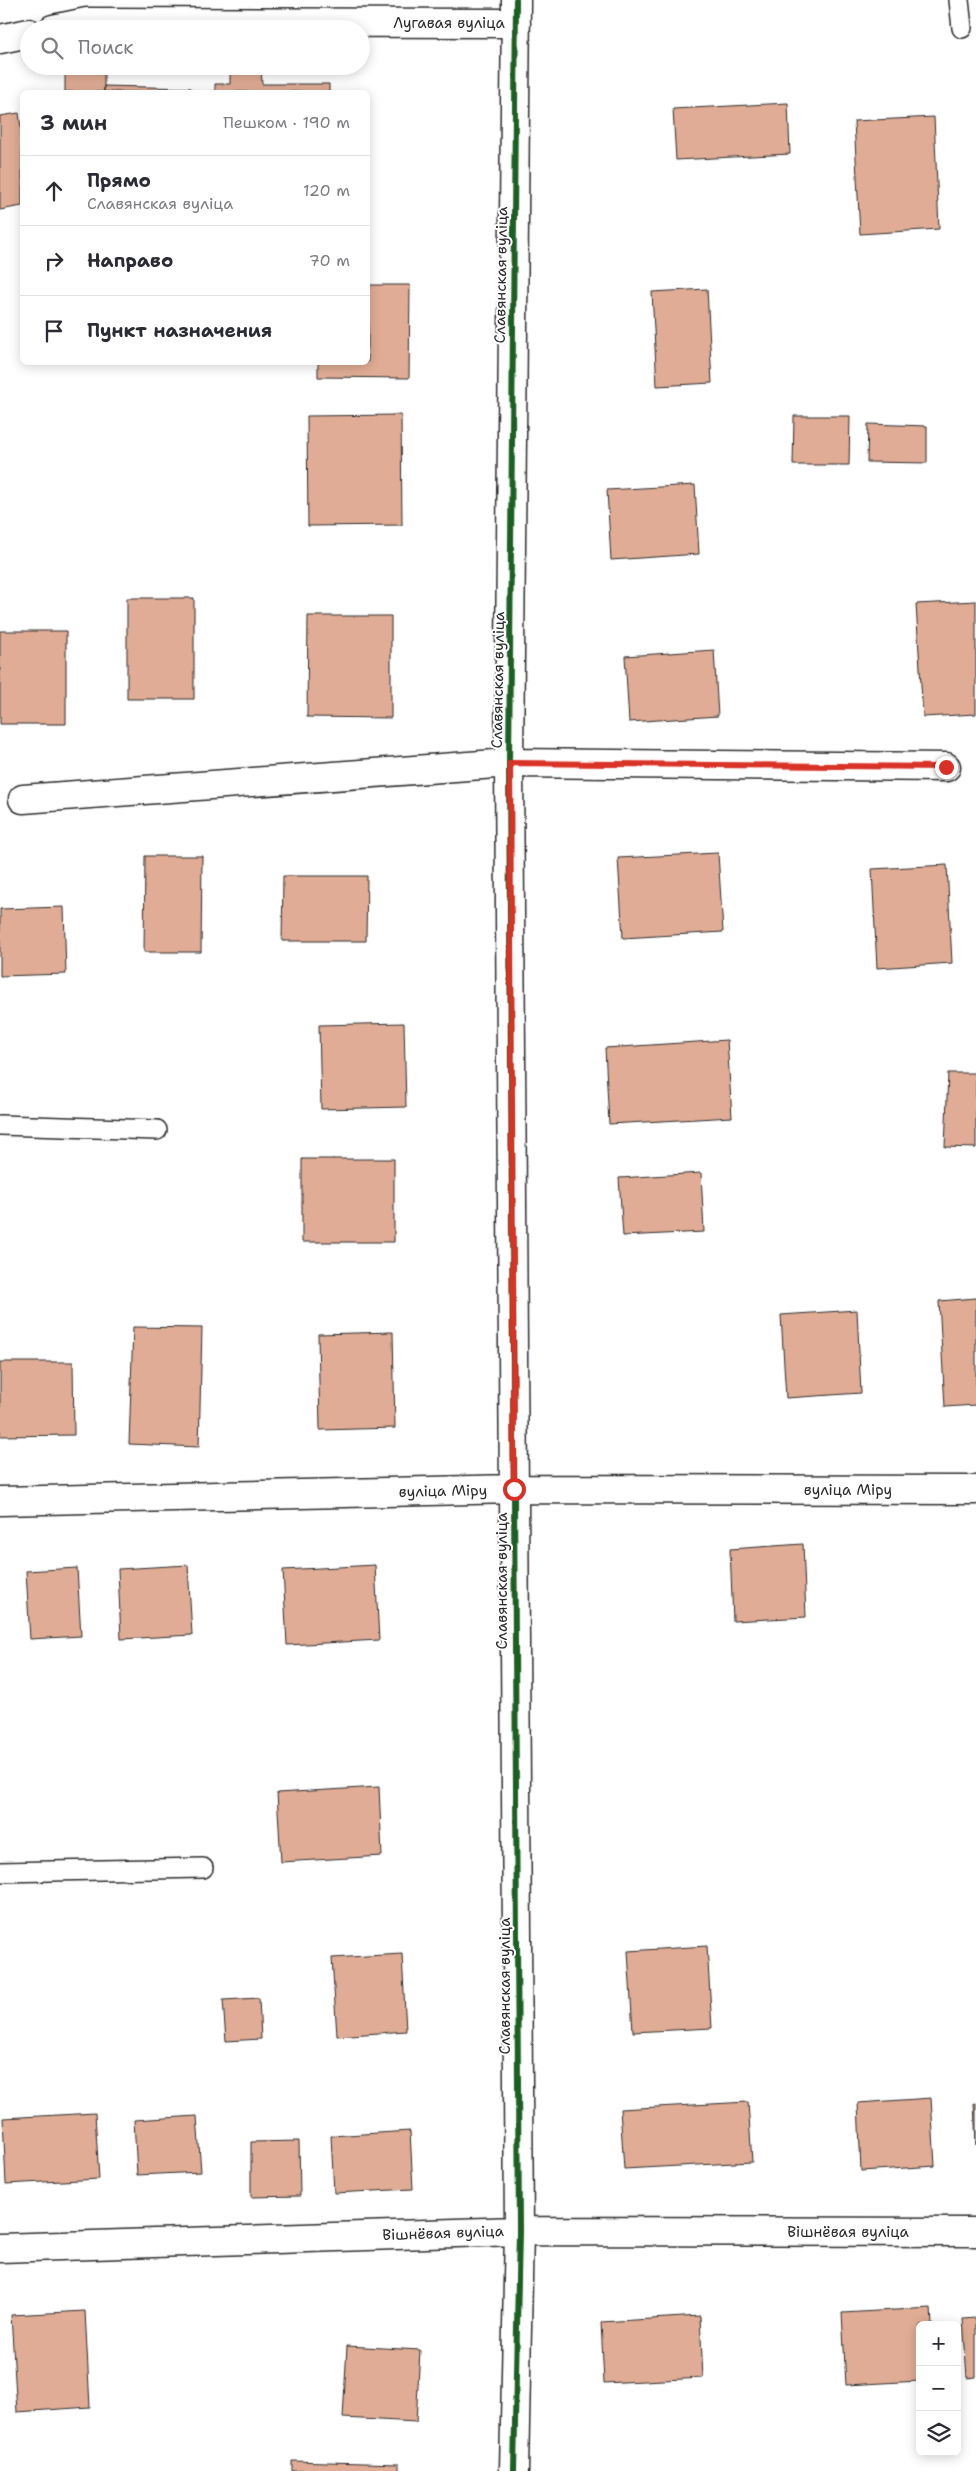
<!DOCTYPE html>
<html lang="ru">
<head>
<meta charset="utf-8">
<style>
	:root { --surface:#fff; --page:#f2f2f3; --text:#2b2b33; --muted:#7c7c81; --line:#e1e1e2 }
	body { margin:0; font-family:"Shantell Sans",sans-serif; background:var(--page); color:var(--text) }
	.controls { position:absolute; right:15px; bottom:15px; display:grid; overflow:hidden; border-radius:8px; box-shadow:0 2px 12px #0003 }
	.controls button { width:45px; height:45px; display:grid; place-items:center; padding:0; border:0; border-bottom:1px solid var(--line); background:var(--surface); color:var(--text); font:25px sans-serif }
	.stop { position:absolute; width:15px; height:15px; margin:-11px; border:4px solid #d93025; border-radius:50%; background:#fff }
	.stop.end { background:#d93025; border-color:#fff; box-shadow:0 1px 5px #0008 }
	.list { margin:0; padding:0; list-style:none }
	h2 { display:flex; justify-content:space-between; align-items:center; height:65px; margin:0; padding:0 20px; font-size:21px }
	h2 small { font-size:16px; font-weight:400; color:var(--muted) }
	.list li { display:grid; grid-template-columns:32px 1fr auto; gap:15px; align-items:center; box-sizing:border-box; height:70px; padding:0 20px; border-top:1px solid var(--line) }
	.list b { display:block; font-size:19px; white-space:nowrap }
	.list p { margin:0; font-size:16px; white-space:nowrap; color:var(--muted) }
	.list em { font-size:16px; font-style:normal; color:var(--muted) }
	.icon { flex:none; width:28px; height:28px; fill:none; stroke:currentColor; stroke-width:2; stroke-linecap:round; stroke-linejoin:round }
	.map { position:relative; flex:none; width:976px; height:2471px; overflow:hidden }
	.search { position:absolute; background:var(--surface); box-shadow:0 2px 12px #0003; left:20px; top:20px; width:350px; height:55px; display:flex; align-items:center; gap:12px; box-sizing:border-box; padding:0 18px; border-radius:28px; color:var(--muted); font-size:19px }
	.panel { position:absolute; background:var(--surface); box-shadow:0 2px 12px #0003; left:20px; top:90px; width:350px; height:275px; border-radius:8px }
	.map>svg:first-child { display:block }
</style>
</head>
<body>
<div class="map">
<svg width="976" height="2471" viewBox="0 0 976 2471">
	<rect width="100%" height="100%" fill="#fff"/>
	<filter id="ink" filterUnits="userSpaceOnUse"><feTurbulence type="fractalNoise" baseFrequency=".02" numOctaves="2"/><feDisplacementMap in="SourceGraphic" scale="10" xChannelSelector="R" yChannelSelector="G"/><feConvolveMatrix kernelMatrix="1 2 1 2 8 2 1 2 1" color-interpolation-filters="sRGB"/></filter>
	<g filter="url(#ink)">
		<!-- building -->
		<path fill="#e0ac95" stroke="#2b2b2b" d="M230,66h31l1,18h67v8h-114v-8h15z
			M65,71l39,1v20h-39z
			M104,86l87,2v4h-87z
			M788,103l2,51 -114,6 -3,-51z
			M19,113l3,22v71l-22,4v-94z
			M934,117l5,112 -79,5 -6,-113z
			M368,285h42l-1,93 -91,-1v-15h50z
			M707,289l5,94 -55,3 -5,-94z
			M401,415l1,110 -94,1 -1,-110z
			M794,416h56l-1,49h-56z
			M868,424l59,2v37l-60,-1z
			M695,485l4,69 -88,6 -4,-70z
			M127,598h67v101h-67z
			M976,601v113l-53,3 -7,-113z
			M308,616h83v102l-84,-1z
			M0,631h66v93h-66z
			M714,650l4,66 -89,6 -4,-66z
			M718,853l5,79 -100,6 -5,-80z
			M145,856h57l-1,96h-57z
			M947,865l5,98 -75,5 -5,-99z
			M283,876h84l-1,65h-84z
			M64,907l2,67 -66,2v-67z
			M404,1023l2,84 -85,2 -2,-84z
			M727,1040l5,77 -123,7 -4,-76z
			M948,1073h28v75l-31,-1z
			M302,1159h92v83h-92z
			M701,1173l3,59 -81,4 -4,-58z
			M976,1298v107l-31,2 -6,-106z
			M857,1310l4,83 -75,5 -5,-83z
			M133,1327l69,1 -3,119 -70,-3z
			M393,1332l2,96 -75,2 -2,-96z
			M0,1362h73l1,73 -74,1z
			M803,1544l3,73 -73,4 -3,-72z
			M188,1565l4,70 -71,4 -3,-70z
			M375,1565l4,75 -92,5 -4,-75z
			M77,1568l4,68 -51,3 -4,-68z
			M379,1787l3,69 -101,6 -4,-69z
			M707,1946l5,82 -79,4 -5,-81z
			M402,1954l4,77 -69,5 -5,-78z
			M259,1998l2,41 -35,2 -3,-41z
			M931,2098l4,68 -74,5 -3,-68z
			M748,2102l4,60 -128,7 -4,-60z
			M974,2103h2v42z
			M95,2113l4,66 -93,5 -3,-66z
			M197,2116l4,56 -64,3 -3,-55z
			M410,2131l3,58 -79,4 -3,-57z
			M299,2141l1,55 -49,1v-55z
			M931,2308l1,17h-12v56l-74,4 -4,-72z
			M85,2311l5,96 -73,5 -6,-97z
			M700,2316l3,62 -99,5 -3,-61z
			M976,2318v59l-9,1 -4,-59z
			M347,2346l73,4 -4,72 -73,-4z
			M292,2461l107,3v7h-107z"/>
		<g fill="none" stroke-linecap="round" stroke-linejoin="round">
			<defs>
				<path id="service" d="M959,0l3,28
					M0,1125l157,5
					M0,1872l203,-4"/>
				<path id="minor" d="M53,29l34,-7 429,1
					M0,39l29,-6
					M23,799l486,-36 437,4
					M0,1501l514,-12 462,1
					M0,2248l519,-17 457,1
					M514,2471l5,-240 -10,-1468 7,-763"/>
			</defs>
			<!-- service casing -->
			<use href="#service" stroke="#2b2b2b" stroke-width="22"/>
			<!-- minor casing -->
			<use href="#minor" stroke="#2b2b2b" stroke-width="31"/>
			<!-- service -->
			<use href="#service" stroke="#fff" stroke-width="19"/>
			<!-- minor -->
			<use href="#minor" stroke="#fff" stroke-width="28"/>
			<defs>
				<path id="cycleway" d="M514,2471l5,-240 -10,-1468 7,-763"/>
			</defs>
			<!-- cycleway casing -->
			<use href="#cycleway" stroke="#fff" stroke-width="9"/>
			<!-- cycleway -->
			<use href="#cycleway" stroke="#1b5e20" stroke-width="6"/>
		</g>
	</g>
	<g fill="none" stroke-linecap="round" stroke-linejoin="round" filter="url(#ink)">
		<!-- route -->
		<path stroke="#d93025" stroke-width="6" d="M514,1489l-4,-726 436,4"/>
	</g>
	<g text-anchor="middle" stroke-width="4" stroke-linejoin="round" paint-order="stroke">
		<!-- street labels -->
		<g font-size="15" fill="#2b2b2b" stroke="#fff">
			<text x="449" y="28">Лугавая вуліца</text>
			<text transform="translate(501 275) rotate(-89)" y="5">Славянская вуліца</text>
			<text transform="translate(498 680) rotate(-89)" y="5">Славянская вуліца</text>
			<text x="848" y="1495">вуліца Міру</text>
			<text transform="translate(443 1491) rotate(-1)" y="5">вуліца Міру</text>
			<text transform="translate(502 1581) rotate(-90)" y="5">Славянская вуліца</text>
			<text transform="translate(505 1986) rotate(-90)" y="5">Славянская вуліца</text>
			<text x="848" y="2237">Вішнёвая вуліца</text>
			<text transform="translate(443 2233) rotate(-2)" y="5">Вішнёвая вуліца</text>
		</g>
	</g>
</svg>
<div class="controls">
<button>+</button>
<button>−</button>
<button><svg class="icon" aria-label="layers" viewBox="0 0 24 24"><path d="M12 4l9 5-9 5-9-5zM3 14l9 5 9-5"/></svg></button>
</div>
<div class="stop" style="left:514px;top:1489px"></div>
<div class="stop end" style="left:946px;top:767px"></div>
<div class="search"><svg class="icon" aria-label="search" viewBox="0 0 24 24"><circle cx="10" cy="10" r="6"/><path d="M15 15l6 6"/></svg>Поиск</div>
<section class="panel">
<h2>3 мин<small>Пешком · 190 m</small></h2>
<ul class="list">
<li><svg class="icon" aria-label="ahead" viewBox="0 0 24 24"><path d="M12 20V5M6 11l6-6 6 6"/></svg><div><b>Прямо</b><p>Славянская вуліца</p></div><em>120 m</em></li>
<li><svg class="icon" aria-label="right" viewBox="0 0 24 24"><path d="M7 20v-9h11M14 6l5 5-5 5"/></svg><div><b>Направо</b></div><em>70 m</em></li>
<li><svg class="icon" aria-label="arrive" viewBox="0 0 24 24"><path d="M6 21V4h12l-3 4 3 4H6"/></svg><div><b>Пункт назначения</b></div></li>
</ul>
</section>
</div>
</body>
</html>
